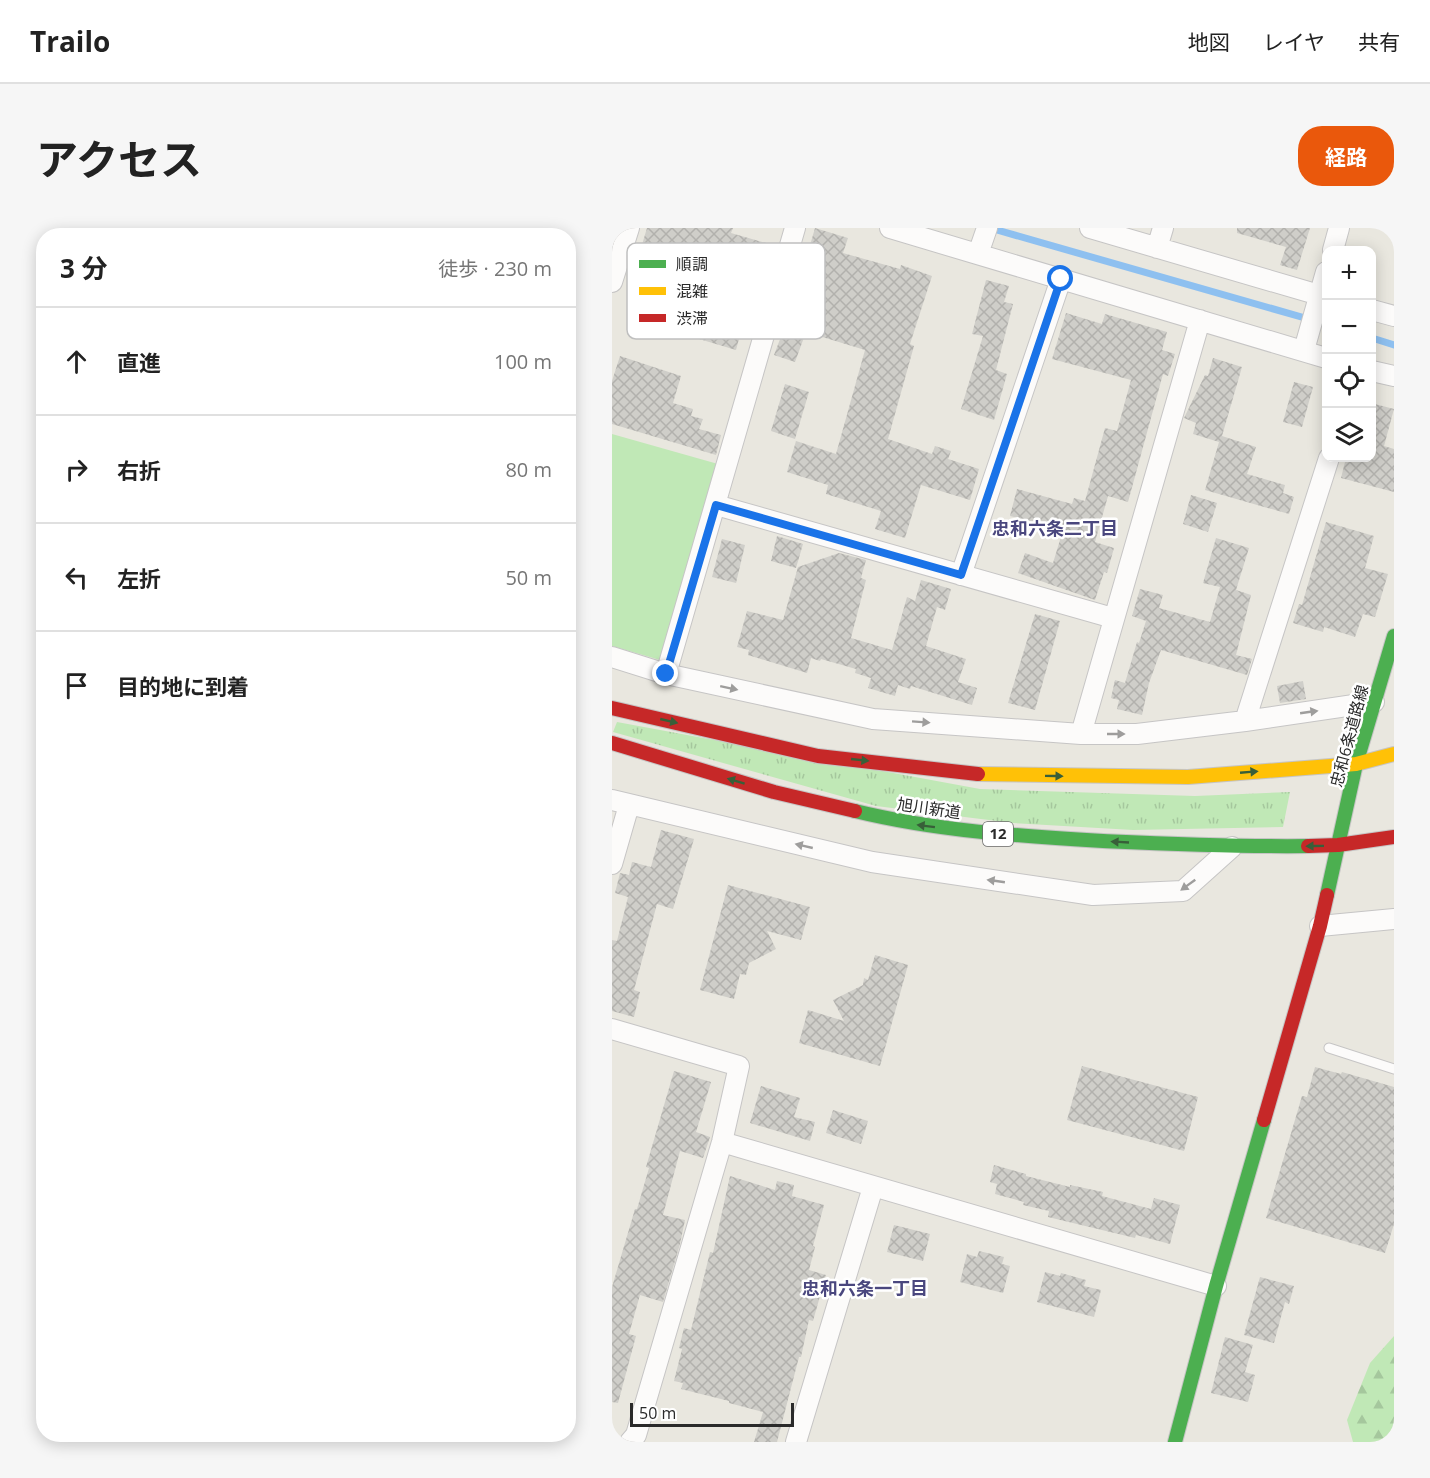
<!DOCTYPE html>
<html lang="ja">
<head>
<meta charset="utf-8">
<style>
	:root { --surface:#fff; --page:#f6f6f6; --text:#222; --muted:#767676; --line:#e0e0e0; --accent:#ea580c }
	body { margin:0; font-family:"Open Sans","Noto Sans JP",sans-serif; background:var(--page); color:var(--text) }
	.controls { position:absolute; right:18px; top:18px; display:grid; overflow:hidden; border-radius:12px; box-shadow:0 3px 15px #0003 }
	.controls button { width:54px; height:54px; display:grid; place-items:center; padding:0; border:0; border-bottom:2px solid var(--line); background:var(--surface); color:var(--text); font:30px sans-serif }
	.scale { position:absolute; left:18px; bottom:15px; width:164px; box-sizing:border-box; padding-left:6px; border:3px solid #2a2a2a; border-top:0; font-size:16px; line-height:21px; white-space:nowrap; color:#2a2a2a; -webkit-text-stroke:4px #fff; paint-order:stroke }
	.stop { position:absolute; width:18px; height:18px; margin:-14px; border:4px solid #1a73e8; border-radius:50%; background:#fff }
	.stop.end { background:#1a73e8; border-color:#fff; box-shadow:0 2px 6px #0008 }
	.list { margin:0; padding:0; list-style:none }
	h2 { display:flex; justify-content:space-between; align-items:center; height:78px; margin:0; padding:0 24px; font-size:26px }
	h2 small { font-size:20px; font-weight:400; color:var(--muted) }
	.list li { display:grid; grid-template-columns:39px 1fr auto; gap:18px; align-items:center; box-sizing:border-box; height:108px; padding:0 24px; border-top:2px solid var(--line) }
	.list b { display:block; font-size:22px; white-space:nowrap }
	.list em { font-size:20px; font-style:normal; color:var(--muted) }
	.icon { flex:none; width:33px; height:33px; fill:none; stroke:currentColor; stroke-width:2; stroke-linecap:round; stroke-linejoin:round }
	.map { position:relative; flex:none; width:782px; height:1214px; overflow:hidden; border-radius:24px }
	header { display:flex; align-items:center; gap:36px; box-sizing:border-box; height:84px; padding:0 30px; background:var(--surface); border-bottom:2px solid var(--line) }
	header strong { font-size:28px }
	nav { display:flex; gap:33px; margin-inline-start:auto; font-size:21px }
	.intro { display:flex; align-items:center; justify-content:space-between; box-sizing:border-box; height:144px; padding:0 36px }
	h1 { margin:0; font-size:42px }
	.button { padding:15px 27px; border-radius:24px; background:var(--accent); color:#fff; font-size:21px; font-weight:700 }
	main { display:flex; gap:36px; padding:0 36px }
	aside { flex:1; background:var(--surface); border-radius:24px; box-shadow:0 3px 15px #0003 }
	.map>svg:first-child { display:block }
</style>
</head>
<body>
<header>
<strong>Trailo</strong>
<nav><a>地図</a><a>レイヤ</a><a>共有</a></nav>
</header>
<div class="intro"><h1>アクセス</h1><a class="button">経路</a></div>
<main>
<aside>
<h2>3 分<small>徒歩 · 230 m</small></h2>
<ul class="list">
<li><svg class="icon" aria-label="ahead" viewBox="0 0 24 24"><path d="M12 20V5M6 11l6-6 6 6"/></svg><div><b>直進</b></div><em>100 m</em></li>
<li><svg class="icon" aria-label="right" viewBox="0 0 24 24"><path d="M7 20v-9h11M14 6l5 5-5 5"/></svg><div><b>右折</b></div><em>80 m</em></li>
<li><svg class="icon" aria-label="left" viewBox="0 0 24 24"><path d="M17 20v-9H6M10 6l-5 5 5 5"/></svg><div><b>左折</b></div><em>50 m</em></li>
<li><svg class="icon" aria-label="arrive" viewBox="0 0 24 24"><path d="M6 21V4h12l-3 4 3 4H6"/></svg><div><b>目的地に到着</b></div></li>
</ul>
</aside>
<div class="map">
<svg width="782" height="1214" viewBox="0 0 782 1214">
	<defs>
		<pattern id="grass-tufts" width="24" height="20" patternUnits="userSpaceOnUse" patternTransform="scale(1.5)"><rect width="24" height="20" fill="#c0e8b6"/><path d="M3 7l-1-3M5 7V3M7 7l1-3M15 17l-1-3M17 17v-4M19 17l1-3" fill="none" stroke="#a5c79d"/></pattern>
		<pattern id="forest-firs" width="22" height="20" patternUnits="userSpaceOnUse" patternTransform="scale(1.5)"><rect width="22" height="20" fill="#c0e8b6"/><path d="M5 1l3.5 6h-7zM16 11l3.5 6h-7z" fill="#a5c79d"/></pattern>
		<pattern id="building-cross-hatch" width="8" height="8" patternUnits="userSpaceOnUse" patternTransform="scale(1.5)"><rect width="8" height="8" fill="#cfcec9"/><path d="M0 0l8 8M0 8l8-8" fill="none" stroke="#b2b1ad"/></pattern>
	</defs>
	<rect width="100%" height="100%" fill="#e9e7df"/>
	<!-- grass -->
	<path fill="url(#grass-tufts)" d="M5,494l363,67 215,7 95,-4 -7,35 -150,3 -120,-7 -137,-17 -263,-74z"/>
	<!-- forest -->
	<path fill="url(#forest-firs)" d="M782,1108v106h-41l-6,-22 23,-57z"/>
	<!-- park -->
	<path fill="#c0e8b6" d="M0,206l106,30 -58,196 -48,-14z"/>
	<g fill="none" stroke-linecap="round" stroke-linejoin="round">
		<!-- stream -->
		<path stroke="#8ec0f0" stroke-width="7" d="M378,0l336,96
			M760,110l22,7"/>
	</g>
	<!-- building -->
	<path fill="url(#building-cross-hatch)" d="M35,0h86l-2,5 42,12 -8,28 -8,-2 -21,79 -57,-17 9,-34 -47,-15 4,-13 -10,-3z
		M203,0l33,10 -5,15 57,16 1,-4 31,11 -22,68 4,2 -26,93 44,15 3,-8 16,5 -3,8 31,10 -9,31 -49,-15 -16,53 -30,-9 6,-18 -55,-17 2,-9 -41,-13 9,-31 40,13 29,-104 -59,-18 -11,30 -21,-7 11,-29 -3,-1 10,-33 4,2z
		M625,0h73l-13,42 -17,-5 6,-18 -49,-14z
		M374,52l23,6 -5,16 9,2 -17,66 11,4 -13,46 -33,-11 22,-73 -11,-2z
		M454,85l36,11 3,-10 62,18 -5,18 13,4 -7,22 -5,-2 -35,128 -20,-6 -13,46 19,6 -7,25 -3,-1 -9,28 -77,-27 7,-20 28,10 10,-33 -53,-14 7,-27 55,15 2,-6 11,3 20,-73 12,3 14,-51 -79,-21z
		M8,128l61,20 -8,27 20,6 -2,7 12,3 -4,10 22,6 -5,20 -104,-31v-43z
		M601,130l29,9 -20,69 34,11 -9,27 38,11 -2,8 11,4 -5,17 -84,-24 14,-48 -26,-8 3,-11 -12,-5 21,-43 3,1z
		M682,154l19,5 -11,40 -19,-5z
		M173,156l24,8 -14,47 -24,-8z
		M759,175l23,6 -10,37 10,3v43l-53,-14 5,-20h25z
		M579,267l26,8 -9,29 -25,-8z
		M714,294l48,14 -9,32 23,6 -13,43 -12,-3 -8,23 -31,-10 -1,5 -30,-9 6,-19 3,1z
		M165,308l26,8 -7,24 -25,-7z
		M604,310l33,10 -13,42 15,5 -15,60 16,4 -5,16 -86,-25 -12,33 -7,32 -25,-6 2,-9 -8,-2 4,-18 10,3 12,-41 2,1 7,-22 -14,-5 8,-27 23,6 -4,13 51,14 10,-35 -17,-4z
		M110,311l23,6 -9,38 -24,-6z
		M227,325l27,7 -5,18 5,2 -15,58 41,12 15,-53 8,4 6,-21 30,9 -6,21 -8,-3 -11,39 40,13 -8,23 19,6 -5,17 -61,-19 -1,3 -12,-4 -3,11 -27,-8 3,-10 -16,-5 1,-4 -35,-10 -1,2 -9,-3 -4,15 -59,-18 1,-5 -12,-3 10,-36 36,9 15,-53z
		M423,386l25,7 -25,89 -27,-7z
		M691,453l3,18 -26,4 -3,-17z
		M49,602l33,9 -21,70 -16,-5 -23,86 6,2 -6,25 -22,-6v-71l5,1 11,-44 -13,-4 5,-20 9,2 3,-13 19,5z
		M116,657l82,22 -9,33 -34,-9 9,18 -27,14 -3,12 -6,-1 -6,25 -34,-9z
		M263,727l33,10 -28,101 -81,-23 9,-33 36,11 -11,-21 30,-15 1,-7 4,2z
		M470,838l116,31 -14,54 -117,-31z
		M703,839l26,7 1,-2 52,15v137l-9,29 -119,-35 36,-122 5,1z
		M62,843l37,11 -15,50 14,5 -7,21 -23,-7 -17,64 22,5 -5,24 -17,58 -23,-7 -11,39 7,2 -18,67 -6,-1v-115l23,-78h2l12,-41 -3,-1z
		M149,858l39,12 -6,19 21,5 -5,19 -60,-18z
		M221,882l35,11 -7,23 -35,-11z
		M382,937l32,9v2l44,11v-2l33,7 -1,4 49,13 3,-11 26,7 -10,39 -34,-9 -1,3 -87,-21 1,-6 -26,-6 1,-3 -29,-8 2,-10 -7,-2z
		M118,948l45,14 2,-9 17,4 -2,11 32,9 -11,41 2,1 -6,23 17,5 -13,46 -4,-1 -8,37h-2l-22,85h-23l9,-30 -34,-9v-2l-48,-12 2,-6 -9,-2 8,-32 -3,-1 5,-20 7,2 19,-78 3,1z
		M282,997l36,9 -7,27 -36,-9z
		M367,1023l25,6 -2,7 8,2 -7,27 -43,-11 7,-28 10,3z
		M433,1044l15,4 1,-3 25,7 -2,6 17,4 -7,27 -57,-15z
		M648,1049l34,9 -5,18 -4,-2 -11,41 -30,-8z
		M613,1109l28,8 -8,27 10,3 -7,27 -37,-9z"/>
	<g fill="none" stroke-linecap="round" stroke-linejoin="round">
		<defs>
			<path id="lane" d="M717,820l65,21"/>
			<path id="street" d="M278,0l436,130
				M478,0l236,69
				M545,20l6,-20
				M721,22l6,-22
				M366,26l9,-26
				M0,54l17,-54
				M760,82l22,6
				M692,122l22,-78
				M760,143l22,5
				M104,277l397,113
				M349,347l100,-296
				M0,429l54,17 207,45 208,15h56l108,-13 129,-19
				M54,446l129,-446
				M633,493l84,-263
				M469,506l119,-414
				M0,572l260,62 221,33 90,-4 49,-44
				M0,636l17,-59
				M708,698l74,-7
				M0,801l127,37 -17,76 -86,293 -6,7
				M110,914l494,144
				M184,1214l77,-255"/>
			<path id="fast" d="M243,583c82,20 164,25 248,30 69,3 136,6 205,5
				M715,667l29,-131 38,-128
				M563,1214l41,-156 48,-166"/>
			<path id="slow" d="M366,546l210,3 168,-13 38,-10"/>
			<path id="jam" d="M0,480l206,48 160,18
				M0,515l162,49 81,19
				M696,618l30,-1 56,-8
				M652,892l56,-194 7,-31"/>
		</defs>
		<!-- lane casing -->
		<use href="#lane" stroke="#c6c5c5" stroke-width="11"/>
		<!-- street casing -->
		<use href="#street" stroke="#c6c5c5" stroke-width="22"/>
		<!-- fast casing -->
		<use href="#fast" stroke="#c6c5c5" stroke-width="16"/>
		<!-- slow casing -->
		<use href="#slow" stroke="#c6c5c5" stroke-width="16"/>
		<!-- jam casing -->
		<use href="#jam" stroke="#c6c5c5" stroke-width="16"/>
		<!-- lane -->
		<use href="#lane" stroke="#fcfbfa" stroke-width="9"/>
		<!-- street -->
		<use href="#street" stroke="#fcfbfa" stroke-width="20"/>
		<!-- fast -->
		<use href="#fast" stroke="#4caf50" stroke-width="14"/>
		<!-- slow -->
		<use href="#slow" stroke="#ffc107" stroke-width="14"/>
		<!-- jam -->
		<use href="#jam" stroke="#c62828" stroke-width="14"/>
	</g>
	<!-- one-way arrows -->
	<defs><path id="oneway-solid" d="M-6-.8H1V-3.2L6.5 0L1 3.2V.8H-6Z" transform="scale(1.5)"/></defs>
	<g fill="#9e9d9c">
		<use href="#oneway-solid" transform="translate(117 460) rotate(12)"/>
		<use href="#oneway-solid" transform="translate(697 484) rotate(-8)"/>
		<use href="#oneway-solid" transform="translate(309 494) rotate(4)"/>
		<use href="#oneway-solid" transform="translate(504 506)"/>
		<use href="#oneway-solid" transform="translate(192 618) rotate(-167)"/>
		<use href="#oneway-solid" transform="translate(384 653) rotate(-172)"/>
		<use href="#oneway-solid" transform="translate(576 657) rotate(144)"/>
	</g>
	<g fill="#385f39">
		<use href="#oneway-solid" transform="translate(57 493) rotate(13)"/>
		<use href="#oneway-solid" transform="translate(248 532) rotate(6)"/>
		<use href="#oneway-solid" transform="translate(637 544) rotate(-5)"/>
		<use href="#oneway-solid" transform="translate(442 548) rotate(1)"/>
		<use href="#oneway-solid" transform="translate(124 553) rotate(-163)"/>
		<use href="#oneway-solid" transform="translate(314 598) rotate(-173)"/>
		<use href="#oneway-solid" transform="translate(508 614) rotate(-177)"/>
		<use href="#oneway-solid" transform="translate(703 618) rotate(179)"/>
	</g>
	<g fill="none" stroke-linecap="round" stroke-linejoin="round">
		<!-- route -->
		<path stroke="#1a73e8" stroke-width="8" d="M54,446l50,-169 245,70 100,-296"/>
	</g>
	<g text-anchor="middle" stroke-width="5" stroke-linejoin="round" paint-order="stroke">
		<!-- shield labels -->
		<rect fill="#fff" stroke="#6a6a6a" stroke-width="1.5" x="371" y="594" width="30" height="24" rx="4.5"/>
		<g font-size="15" font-weight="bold" fill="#2a2a2a">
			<text x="386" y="611">12</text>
		</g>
		<!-- street labels -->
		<g font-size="16" fill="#2a2a2a" stroke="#fff">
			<text transform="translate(737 508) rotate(-75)" y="6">忠和6条道路線</text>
			<text transform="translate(317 580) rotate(8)" y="6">旭川新道</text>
		</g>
		<!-- neighbourhood labels -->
		<g font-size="18" font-weight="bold" fill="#4a477e" stroke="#fff">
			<text x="443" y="307">忠和六条二丁目</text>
			<text x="253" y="1067">忠和六条一丁目</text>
		</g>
	</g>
	<!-- legend -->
	<rect x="15" y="15" width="198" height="96" rx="9" fill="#fff" stroke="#bfbfbf" stroke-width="1.5"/>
	<rect x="27" y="32" width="27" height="8" fill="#4caf50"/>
	<rect x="27" y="59" width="27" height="8" fill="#ffc107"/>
	<rect x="27" y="86" width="27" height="8" fill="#c62828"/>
	<g font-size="16" fill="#2a2a2a">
		<text x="64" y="42">順調</text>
		<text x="64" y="69">混雑</text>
		<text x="64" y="96">渋滞</text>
	</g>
</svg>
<div class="controls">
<button>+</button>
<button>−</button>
<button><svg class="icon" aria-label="locate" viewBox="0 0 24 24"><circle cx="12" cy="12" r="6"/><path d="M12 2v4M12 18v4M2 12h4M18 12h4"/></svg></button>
<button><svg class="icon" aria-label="layers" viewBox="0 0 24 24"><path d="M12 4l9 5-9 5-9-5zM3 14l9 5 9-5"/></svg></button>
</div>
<div class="scale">50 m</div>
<div class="stop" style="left:449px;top:51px"></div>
<div class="stop end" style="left:54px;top:446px"></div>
</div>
</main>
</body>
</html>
